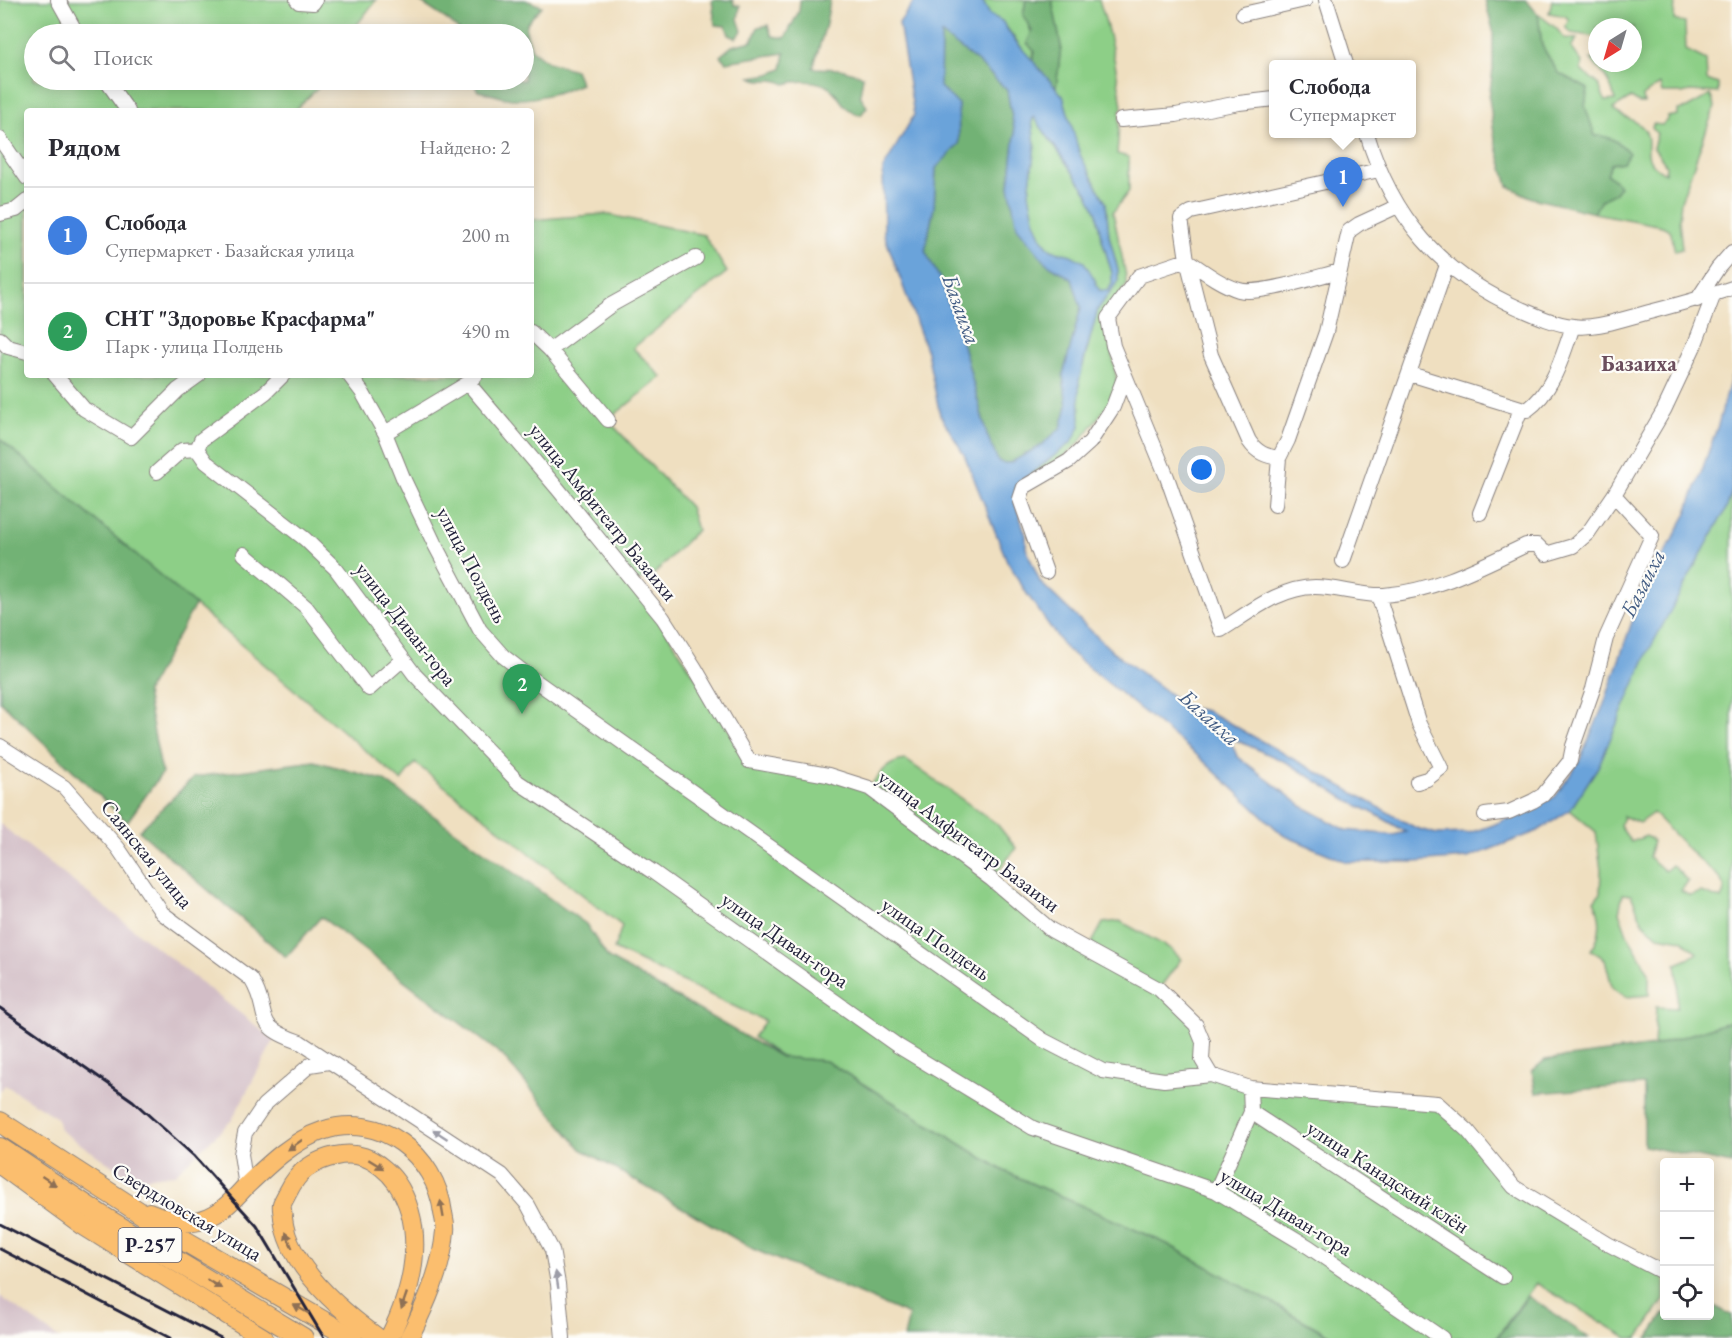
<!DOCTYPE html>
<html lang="ru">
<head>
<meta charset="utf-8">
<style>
	:root { --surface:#fff; --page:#f2f2f3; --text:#2b2b33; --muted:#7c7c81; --line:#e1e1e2; --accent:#1f6fb2 }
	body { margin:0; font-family:"EB Garamond",serif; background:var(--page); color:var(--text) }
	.controls { position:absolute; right:18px; bottom:18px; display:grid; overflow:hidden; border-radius:6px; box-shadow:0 3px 15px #0003 }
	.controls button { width:54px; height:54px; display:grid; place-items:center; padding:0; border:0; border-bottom:2px solid var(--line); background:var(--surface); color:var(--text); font:30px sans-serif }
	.compass { position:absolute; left:1588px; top:18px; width:54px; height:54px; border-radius:50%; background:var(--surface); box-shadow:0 3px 15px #0003; rotate:217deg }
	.you { position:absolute; left:1202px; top:470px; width:21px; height:21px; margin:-15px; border:4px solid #fff; border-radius:50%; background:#1a73e8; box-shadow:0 0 0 9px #1a73e833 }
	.badge { display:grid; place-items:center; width:39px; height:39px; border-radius:50%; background:var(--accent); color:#fff; font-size:20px; font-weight:700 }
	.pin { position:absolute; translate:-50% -50px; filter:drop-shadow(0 2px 3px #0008) }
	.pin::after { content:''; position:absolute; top:32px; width:21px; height:18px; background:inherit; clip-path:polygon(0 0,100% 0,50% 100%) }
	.popup { position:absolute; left:1269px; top:60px; width:147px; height:78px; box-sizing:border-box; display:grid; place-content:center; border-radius:6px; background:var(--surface); filter:drop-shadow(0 2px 4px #0005); font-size:20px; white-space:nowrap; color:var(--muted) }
	.popup b { font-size:22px; color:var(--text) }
	.popup::after { content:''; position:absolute; left:50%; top:100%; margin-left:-12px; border:12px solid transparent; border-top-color:var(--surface) }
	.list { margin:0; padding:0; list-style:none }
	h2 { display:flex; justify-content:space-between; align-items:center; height:78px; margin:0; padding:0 24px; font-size:26px }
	h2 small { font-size:20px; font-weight:400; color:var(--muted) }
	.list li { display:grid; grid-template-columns:39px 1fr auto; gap:18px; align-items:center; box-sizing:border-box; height:96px; padding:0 24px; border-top:2px solid var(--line) }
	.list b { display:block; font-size:22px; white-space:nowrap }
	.list p { margin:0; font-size:20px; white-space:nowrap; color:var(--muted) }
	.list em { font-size:20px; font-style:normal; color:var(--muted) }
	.icon { flex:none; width:33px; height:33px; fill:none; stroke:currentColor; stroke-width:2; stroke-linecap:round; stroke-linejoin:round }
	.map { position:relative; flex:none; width:1732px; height:1338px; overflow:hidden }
	.search { position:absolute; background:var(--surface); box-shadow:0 3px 15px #0003; left:24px; top:24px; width:510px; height:66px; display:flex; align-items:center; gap:15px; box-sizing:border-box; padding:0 21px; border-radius:33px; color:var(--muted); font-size:22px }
	.panel { position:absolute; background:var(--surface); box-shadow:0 3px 15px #0003; left:24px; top:108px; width:510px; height:270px; border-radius:6px }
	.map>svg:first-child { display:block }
</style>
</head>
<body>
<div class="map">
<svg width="1732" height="1338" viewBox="0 0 1732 1338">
	<rect width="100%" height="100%" fill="#fdfcf7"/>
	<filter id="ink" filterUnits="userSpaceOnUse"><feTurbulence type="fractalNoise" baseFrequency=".0167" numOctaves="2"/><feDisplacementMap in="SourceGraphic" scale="12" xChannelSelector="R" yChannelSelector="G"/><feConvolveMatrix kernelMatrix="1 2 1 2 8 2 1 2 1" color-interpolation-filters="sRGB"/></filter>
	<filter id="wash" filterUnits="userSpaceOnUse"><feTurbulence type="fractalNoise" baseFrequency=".008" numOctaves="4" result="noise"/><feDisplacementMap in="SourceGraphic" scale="24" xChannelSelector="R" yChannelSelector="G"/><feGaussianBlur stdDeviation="1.35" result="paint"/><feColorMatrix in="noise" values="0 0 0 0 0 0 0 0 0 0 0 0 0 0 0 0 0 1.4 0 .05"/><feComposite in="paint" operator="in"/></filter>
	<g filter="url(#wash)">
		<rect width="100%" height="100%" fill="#efdfc0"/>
		<!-- industrial -->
		<path fill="#d2bdc6" d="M0,824l274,216 -42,80 -57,54 -40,5 -5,-1 -70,-48 -3,-12 -52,-33 -5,6z
			M0,1296l54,39 6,3h-60z"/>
		<!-- green -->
		<path fill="#8dcf87" stroke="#587861" stroke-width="1.5" fill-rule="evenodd" d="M0,0h376l-20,26 10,8h-332v46h292l-32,31h-267v264h504v-155l74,-6 99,21 23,37 -94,76 29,29 -54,43 82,87 7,23 -43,44 -19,8 114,179 120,27c11,-15 19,-27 37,-28l91,64 19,24 -24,31 96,71 15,-27 17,-2 51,28 10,10 -22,30 37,36 15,50 39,13 187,15 77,84 150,86v27l-26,38h-10l-92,-55 -40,55h-161l-168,-94 -163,-73 -178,-110 -45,-4 -28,-20 12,-16 -151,-72 8,-23 -207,-163 -14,18 -401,-342z
			M982,0h44l-3,15c9,15 14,29 9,47l-30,-41 -12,-6z
			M1052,0h47c12,35 18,70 23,107l-2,4 -3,43 12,3v34l-16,21 13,64v10l-21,28 12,68 -9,23 -30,39 -64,56 2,-15 56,-43 8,-16 -1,-45 19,-72 20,-28v-11l-9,-34 -3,-33 -26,-48 -17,-59 -7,-8 5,-42z
			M1552,0h123l-1,20 11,3 1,27 20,10 1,20 11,4v9l-28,-2 -8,2h-20l-2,-9 -17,12 1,7h-5l-8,-5 -18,11c6,9 22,8 31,20 11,16 -8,28 21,44l1,-8 -13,-18 4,-13 -5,-6 1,-4 9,1 5,-5v-3l11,-2v-5l9,-2 23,-13 5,11 -34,95 -2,19 3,29 -7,2 -5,-21 -8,-4 -68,-13 7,-13 14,-7 5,-7 -13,-12 4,-10 12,-2 -28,-26 -10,-30 3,-17 -30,-16 -16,-27 -4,-32 18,14 8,10 13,1 -6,8 11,15 -1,8c6,7 11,7 16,13 5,5 4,12 9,18l9,-1c-2,-8 -6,-19 -11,-25 -4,-6 -9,-9 -13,-16l6,1v3h36v-36h-36v10l-26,-4 -6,-6 4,-7 -4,-4 -16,-3z
			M1034,117l54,77 9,19 3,20 12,40v11l-5,7 -8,-1 -5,-12 -23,-23 -20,-5 -9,-11 -8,-20 -5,-26 6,-48 -3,-24z
			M1732,490v531l-78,25 2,-39 21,1 1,-29 -2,-15 12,-5 9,-6 -15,-13 -24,-4 -15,-13 -12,-28 -8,-1 -4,18 8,22 22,39v22l-23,2 -14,-10 -7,-28 -14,-9c11,-15 11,-33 3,-49l6,-8 1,-23 -5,-38 -26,-22 28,-43 50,-115 79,-145zM1653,813l44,45 23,20 5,11 -4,10 -20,-7 -11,4 -9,-5 7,-10 -16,-16 -7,6 -16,-14 4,-16 -7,-5 -15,6 -11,-16 3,-10 16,7z"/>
		<!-- forest -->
		<path fill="#72b274" stroke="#4a6a58" stroke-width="1.5" d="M417,0h108l17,6 -15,17 -1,8 6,19 16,12 27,8 6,14c-18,8 -56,19 -75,14 -10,-2 -17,-5 -28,-7l-6,-11h52v-46h-61l-14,-13z
			M712,0h21l1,5 6,1 -2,13 4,12 -6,7 -7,-3 -3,-9 -11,-1z
			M800,0h30l-4,24 -13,44 28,1 22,7 -3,19 7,12 -6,8c-23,-7 -19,-20 -33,-28 -11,-7 -31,-7 -43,-3 -13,-8 -22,0 -34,-7l19,-3 12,-5 3,-16 -59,9 -6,-6 12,-10 20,-5 6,-14 10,-2 4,11 13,2 14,-27z
			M1026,0h26l9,46 -5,42 -24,-26 3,-10 -8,-9 5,-12 -9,-16z
			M1485,0h41l12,14 4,32 16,27 30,16 -3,17 10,30c15,-1 24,6 34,17l-6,9 -12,2 -4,10 13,12 -5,7 -14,7 -7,13 -62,-15 -24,-12 -13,-46 -6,-42 4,-29v-39z
			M941,34l36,27 30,29 8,44 -6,52 37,77 26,16 9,28 -18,68 4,31 -6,22 -22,19 -29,16h-8l-4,-2 -11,-26 -24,-90 -22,-64 -16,-30 9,-44 2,-40 23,-23 -1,-40 -18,-17z
			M0,439l195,166 -49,88 16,80 -35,49 -127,-121z
			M314,761l69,19 203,144 22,34 173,99 45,4 178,110 163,73 167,94h-430l5,-23 -156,-66 -172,-100 -79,-94 -181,-138 -35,40 -147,-126 55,-54z
			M1732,1021v143l-88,-18v-61l-108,8 -4,-22 13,-11 109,-14z
			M1528,1296l61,42h-92z
			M1710,1304l22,11v23h-84l16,-24 46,2z"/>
		<!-- water -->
		<path fill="#6aa3da" stroke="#46628a" stroke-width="1.5" fill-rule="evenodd" d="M915,0h67l8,15 12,6 11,17 50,58 17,59 26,48 3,33 9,34v11l-20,28 -13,47 -6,25 1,45 -8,16 -56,43 -2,15 12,35v13l14,34 71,68 76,57 20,4 26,14 183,103 21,6 32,-1 24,-8 62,-28 24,-35 25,-58 36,-106 46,-83 32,-90 14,-50v115l-5,17 -79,145 -50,115 -28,43 -32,21 -70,27 -53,4h-68l-64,-27 -85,-79 -133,-108 -38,-54 -20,-33 -43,-107 -24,-39 -13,-63 -43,-118 -1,-65 31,-54 -15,-92zM941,34l36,27 30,29 8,44 -6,52 8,41 29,36 26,16 9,28 -18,68 4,31 -6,22 -22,19 -29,16h-8l-4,-2 -11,-26 -24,-90 -22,-64 -16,-30 9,-44 2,-39 23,-24 -1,-40 -18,-17zM1034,117l54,77 9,19 3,19 12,41v11l-4,7 -9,-1 -5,-12 -10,-16 -13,-7 -20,-5 -9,-11 -8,-20 -5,-26 6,-48 -3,-24zM1229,737l59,26 59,37 30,15 29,17 -13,3 -47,-5 -44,-24 -65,-50z"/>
	</g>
	<g filter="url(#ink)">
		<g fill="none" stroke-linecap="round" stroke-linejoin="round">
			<defs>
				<path id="minor" d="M58,0l19,34
					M297,0l2,2 14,1 2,-3
					M1326,0l20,64
					M1243,14l62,-14
					M106,80l22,31
					M1121,120l55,-5 63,-12 35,-4
					M1367,134c25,83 73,140 154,175 16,7 34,15 52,17 20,3 43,-5 62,-10 33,-9 65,-17 97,-28
					M0,139l27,39
					M0,214l16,-4 11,-9
					M1340,271c-21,5 -82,25 -101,19 -19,-6 -36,-19 -52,-30l-48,16 -31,42 5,28 54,131 54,153c28,-17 59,-43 94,-43 22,0 47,9 69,8 51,-4 96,-28 142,-50h11l9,9 27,-8 15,-13 26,-38 50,-85 31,-66 19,-50
					M1697,300l21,-32 14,-16
					M531,332l19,18 58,70
					M0,339l8,8 19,5
					M550,350l61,-45 85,-47
					M1410,374l117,36c26,-18 36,-55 46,-84
					M55,375l29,34 47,28 47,-47 21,-15
					M349,375l13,17 23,41 19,47 31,65 45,85 23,26 27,21 513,363 60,31 61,9 47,-5 39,13 187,15 31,28 46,56 94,57 56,29
					M468,383l90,106 105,129 32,50 54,93 79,14 41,13 122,91 60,51 108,59 37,36 7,17 -1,18 9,15
					M385,433l83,-50 8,-8
					M197,449l9,13 99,77 31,30 79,106 103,107 135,90 245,174 135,82 183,63 93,56 133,91
					M1279,458c-13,-2 -22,-5 -30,-17l-38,-86 -24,-95 -6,-41 10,-7 188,-42
					M157,472l25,-22 15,-1 4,-9 65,-48 17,-17
					M1275,505l4,-47 9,-18 38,-108 23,-101 10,-7 39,-18
					M1480,513l41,-104
					M244,554l62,53 63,82 34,-30
					M1343,561l104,-296
					M1046,572l-26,-73 4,-12 45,-26 21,-19 23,-35 12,-32
					M1378,595l41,129 22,44 -14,11 -10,3
					M0,746l64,41 54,61 44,65 89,66c22,36 -2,46 49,63l202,133 26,30 24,45 6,34 5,54
					M1485,815l24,-3 24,-11 10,-6 27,-34 3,-15 20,-57 13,-51 46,-102 -38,-41
					M1251,1112l252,165
					M246,1187l-5,-33 4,-21 19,-28 46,-40 19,-3
					M1216,1191l35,-79 -1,-24"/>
				<path id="major" d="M0,1165l82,60 182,113
					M149,1212c21,9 44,15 66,2 11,-6 21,-17 30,-27 22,-21 47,-46 77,-56 58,-20 114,24 121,82 1,5 3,12 2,18 -3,38 -19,73 -36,107
					M377,1337c-37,-27 -89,-71 -94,-119 0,-4 -2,-10 -1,-14 1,-3 4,-8 6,-12 5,-10 10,-18 19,-24 16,-11 39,-17 57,-11 12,4 25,15 32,25 32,47 17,108 -7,156"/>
				<path id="highway" d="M0,1122l173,112 179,104
					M0,1148l102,68 201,122"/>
			</defs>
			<!-- minor casing -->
			<use href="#minor" stroke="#88807e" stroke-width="16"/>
			<!-- major casing -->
			<use href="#major" stroke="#88807e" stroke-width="20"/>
			<!-- highway casing -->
			<use href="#highway" stroke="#88807e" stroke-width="22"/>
			<!-- minor -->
			<use href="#minor" stroke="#fff" stroke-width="14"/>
			<!-- major -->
			<use href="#major" stroke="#fbbe6e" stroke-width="18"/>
			<!-- highway -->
			<use href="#highway" stroke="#fbbe6e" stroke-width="20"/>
			<!-- rail -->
			<path stroke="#22223b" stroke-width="3" d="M0,1008l133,93 61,55 63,70 67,112
				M0,1224l221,114
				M0,1249l170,89"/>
		</g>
		<!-- one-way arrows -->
		<defs><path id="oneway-solid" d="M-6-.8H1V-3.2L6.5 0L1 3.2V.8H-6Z" transform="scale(1.5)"/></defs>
		<g fill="#9c9ca7">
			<use href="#oneway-solid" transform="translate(440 1134) rotate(-147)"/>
			<use href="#oneway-solid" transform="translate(557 1280) rotate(-99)"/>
		</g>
		<g fill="#8e7054">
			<use href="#oneway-solid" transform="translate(295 1145) rotate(145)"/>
			<use href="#oneway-solid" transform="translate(376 1164) rotate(32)"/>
			<use href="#oneway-solid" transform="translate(49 1181) rotate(33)"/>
			<use href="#oneway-solid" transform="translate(442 1209) rotate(-100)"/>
			<use href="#oneway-solid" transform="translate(289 1240) rotate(-112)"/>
			<use href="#oneway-solid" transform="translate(214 1284) rotate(31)"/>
			<use href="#oneway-solid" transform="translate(404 1301) rotate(109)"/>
			<use href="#oneway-solid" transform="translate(301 1309) rotate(-150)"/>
		</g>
	</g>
	<g text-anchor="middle" stroke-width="4.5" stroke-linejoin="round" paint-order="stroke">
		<!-- shield labels -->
		<rect fill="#fdfcf7" stroke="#646373" stroke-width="1.5" x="118.5" y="1228" width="63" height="34" rx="4.5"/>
		<g font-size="20" font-weight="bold" fill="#22223b">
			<text x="150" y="1252">Р-257</text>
		</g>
		<!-- street labels -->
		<g font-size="21" fill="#22223b" stroke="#fdfcf7">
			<text transform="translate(603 512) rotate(51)" y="7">улица Амфитеатр Базаихи</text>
			<text transform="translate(472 565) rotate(62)" y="7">улица Полдень</text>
			<text transform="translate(406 624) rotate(52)" y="7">улица Диван-гора</text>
			<text transform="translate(969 841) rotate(37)" y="7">улица Амфитеатр Базаихи</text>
			<text transform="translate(147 854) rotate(51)" y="7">Саянская улица</text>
			<text transform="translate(936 939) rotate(35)" y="7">улица Полдень</text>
			<text transform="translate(785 940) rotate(35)" y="7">улица Диван-гора</text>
			<text transform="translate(1388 1177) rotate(33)" y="7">улица Канадский клён</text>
			<text transform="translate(187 1212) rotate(31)" y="7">Свердловская улица</text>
			<text transform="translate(1286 1212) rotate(31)" y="7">улица Диван-гора</text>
		</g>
		<!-- water labels -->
		<g font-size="22" font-style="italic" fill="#425c83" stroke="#fdfcf7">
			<text transform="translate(962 309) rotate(70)" y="8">Базаиха</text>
			<text transform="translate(1642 583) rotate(-63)" y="8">Базаиха</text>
			<text transform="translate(1210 717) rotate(42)" y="8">Базаиха</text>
		</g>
		<!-- neighbourhood labels -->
		<g font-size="22" font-weight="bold" fill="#6b4e5d" stroke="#fdfcf7">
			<text x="1639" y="371">Базаиха</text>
		</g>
	</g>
</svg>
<div class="controls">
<button>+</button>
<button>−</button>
<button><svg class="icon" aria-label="locate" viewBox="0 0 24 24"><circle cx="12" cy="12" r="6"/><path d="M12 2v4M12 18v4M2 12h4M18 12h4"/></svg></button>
</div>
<svg class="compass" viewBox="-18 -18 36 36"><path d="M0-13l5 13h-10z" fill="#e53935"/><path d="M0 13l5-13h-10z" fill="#7c7c81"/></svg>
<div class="you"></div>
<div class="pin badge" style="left:1343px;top:207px;background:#3f7fe0">1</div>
<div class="popup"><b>Слобода</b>Супермаркет</div>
<div class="pin badge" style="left:522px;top:714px;background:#2e9e5b">2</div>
<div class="search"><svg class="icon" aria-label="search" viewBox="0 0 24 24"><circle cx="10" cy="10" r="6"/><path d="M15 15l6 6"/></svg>Поиск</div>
<section class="panel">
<h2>Рядом<small>Найдено: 2</small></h2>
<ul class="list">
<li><span class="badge" style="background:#3f7fe0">1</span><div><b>Слобода</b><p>Супермаркет · Базайская улица</p></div><em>200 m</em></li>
<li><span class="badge" style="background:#2e9e5b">2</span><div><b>СНТ &quot;Здоровье Красфарма&quot;</b><p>Парк · улица Полдень</p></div><em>490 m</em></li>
</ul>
</section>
</div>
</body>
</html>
